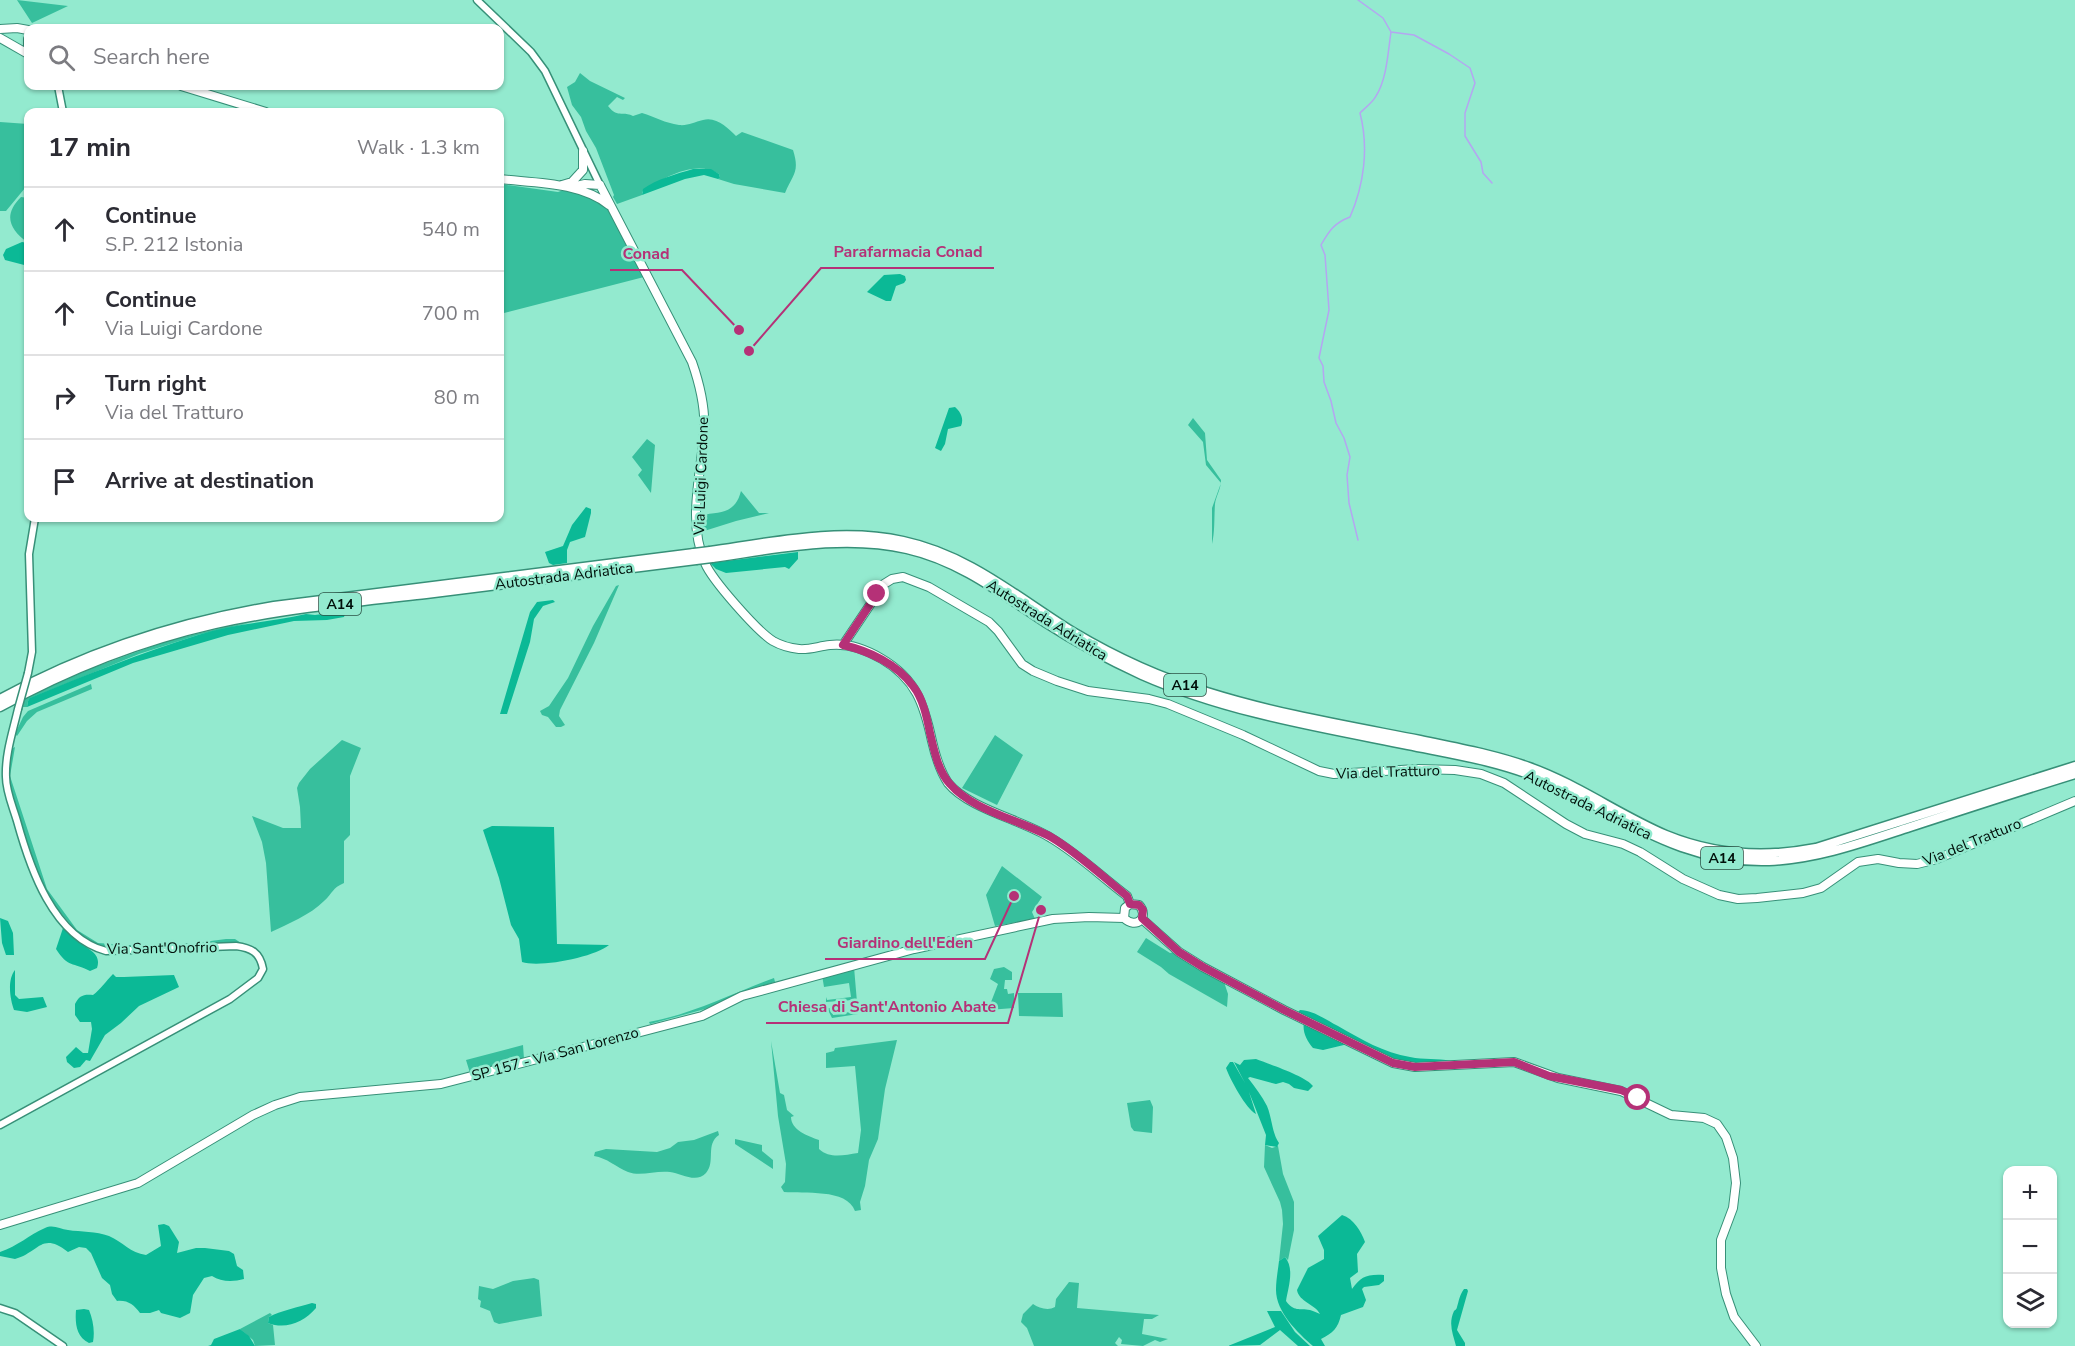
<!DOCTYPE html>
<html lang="en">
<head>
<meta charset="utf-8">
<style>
	:root { --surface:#fff; --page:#f2f2f3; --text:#2b2b33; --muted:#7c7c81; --line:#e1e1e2 }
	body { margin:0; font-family:"Nunito Sans",sans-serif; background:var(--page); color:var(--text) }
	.controls { position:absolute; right:18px; bottom:18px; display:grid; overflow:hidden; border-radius:12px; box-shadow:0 2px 4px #0004 }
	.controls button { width:54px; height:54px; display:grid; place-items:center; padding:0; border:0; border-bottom:2px solid var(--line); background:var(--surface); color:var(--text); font:30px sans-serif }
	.stop { position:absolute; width:18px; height:18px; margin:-14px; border:4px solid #b53177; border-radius:50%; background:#fff }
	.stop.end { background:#b53177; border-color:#fff; box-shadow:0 2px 6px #0008 }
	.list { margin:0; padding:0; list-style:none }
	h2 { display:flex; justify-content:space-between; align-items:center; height:78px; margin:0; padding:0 24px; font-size:26px }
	h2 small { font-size:20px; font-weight:400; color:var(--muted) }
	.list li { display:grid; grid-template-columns:39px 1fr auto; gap:18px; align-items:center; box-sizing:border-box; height:84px; padding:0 24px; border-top:2px solid var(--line) }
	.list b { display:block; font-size:22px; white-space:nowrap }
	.list p { margin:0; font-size:20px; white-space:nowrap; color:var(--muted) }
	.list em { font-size:20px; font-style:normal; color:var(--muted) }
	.icon { flex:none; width:33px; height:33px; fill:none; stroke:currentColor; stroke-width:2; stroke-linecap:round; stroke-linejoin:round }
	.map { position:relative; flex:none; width:2075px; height:1346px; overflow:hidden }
	.search { position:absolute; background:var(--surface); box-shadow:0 2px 4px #0004; left:24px; top:24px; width:480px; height:66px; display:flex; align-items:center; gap:15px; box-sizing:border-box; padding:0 21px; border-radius:12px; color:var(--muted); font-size:22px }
	.panel { position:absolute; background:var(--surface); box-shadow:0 2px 4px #0004; left:24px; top:108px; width:480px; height:414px; border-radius:12px }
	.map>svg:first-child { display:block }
</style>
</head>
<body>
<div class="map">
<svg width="2075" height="1346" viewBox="0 0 2075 1346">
	<rect width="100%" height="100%" fill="#93eacf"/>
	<!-- green -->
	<path fill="#37bf9d" d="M17,0l51,6 -36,17z
		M580,73l10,8 35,17 -2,2 -6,-3 -9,9c10,13 14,4 25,10l9,-3c13,4 23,10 37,12 9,1 15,-3 24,-5 13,-4 25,8 33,16l6,-4 51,18c7,22 0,24 -8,43l-51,-9 -16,-5 2,-1 -1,-4c-24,-15 -56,4 -77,18v3l-25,9 -4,-7 1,-2 -18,-47 -10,-17 -5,-14 -9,-12 -5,-18 8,-5z
		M0,122l28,2v64h-3l-19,23h-6z
		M500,184l58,8 11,-4 38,15 37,74 -140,36h-4z
		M21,197l7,1v45c-19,-14 -25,-28 -7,-46z
		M1193,418l12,15 2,27 14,20c0,9 -5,16 -6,24 -1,14 0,27 -3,40v-36l9,-25 -15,-18 -3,-23 -15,-17z
		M647,439l8,6 -4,48 -13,-18 4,-5 -10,-13z
		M741,491l18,22h10l-33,8 -35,11v-17c20,-3 34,-1 40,-24z
		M619,585l-25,58 -34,67 -1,6 6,9 -4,2h-5l-8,-10 -6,-2 -2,-4 9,-5 19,-28 25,-52 23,-40z
		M306,614l-56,9 -52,12 -59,19 -108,44 -3,3 -1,6h-4l1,-8 11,-6 57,-25 75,-27 58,-14z
		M91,684l1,5 -55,23 -10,9 -10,15 -2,-2 8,-17 5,-6z
		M995,735l28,20 -26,50 -35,-17z
		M342,740l19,8 -11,28v59l-6,6v42c-12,5 -11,10 -20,18 -14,14 -36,23 -53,31l-5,-69 -4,-21 -10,-26 31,12h18l-1,-21 -3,-19 2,-5 11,-14z
		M15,747l-5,29 37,113 30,41 21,13 43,3 47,-2 38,-5h9l6,4 -123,5 -22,-2 -20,-15 -27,-32 -9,-15 -33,-104 4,-31z
		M1002,866l40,31 -10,15 3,7 -40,7 -9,-31z
		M1146,938l24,15 5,-1 49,30 4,12 -1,13 -58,-33 -8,-7 -24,-15z
		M854,967l4,47 -26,4 -5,-10h4l2,7 22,-4 -2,-11 -27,2v-5l1,3 24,-3 -2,-14 -25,4 -2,-12z
		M1004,967l8,5v8h-7l-1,9h3l1,5 6,-1v15l-26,2 10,-26 -8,-5 4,-10z
		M774,978l1,4 -35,11 -35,16 -55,15 -1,-2c44,-8 84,-29 125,-44z
		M1018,993h44l1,24 -44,-1z
		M897,1040l-12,49 -7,50 -9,21 -4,26 -5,16 1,8 -6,1c-8,-23 -52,-17 -71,-19l-3,-5 4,-5 1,-18 -8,-48 -7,-75 9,52 4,2 3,15 7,6 -3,1c0,13 17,19 28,23v9c11,10 25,6 39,4l3,-23 -6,-64 -29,2v-15l8,-2 1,-3z
		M523,1045l1,14 -54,14 -4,-13z
		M1150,1100l3,7 -1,26 -18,-2 -3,-4 -4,-24z
		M718,1131l1,4c-14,9 -3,27 -13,38 -10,11 -25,0 -36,-1 -14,-2 -29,5 -42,0 -12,-5 -21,-14 -34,-16l1,-4 11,-3 51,3 13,-4 8,-6 16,-2z
		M735,1139l27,6v6l11,9v9l-38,-25z
		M1265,1145l7,3 6,-2 5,28 11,28v28l-6,30 -3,-3 -6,4 4,-37 -1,-14 -2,-8 -16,-35z
		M534,1278l5,2 3,36 -43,8 -5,-2 -4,-11 -10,-4 1,-6 -3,-2 1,-13 14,3 20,-8z
		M1069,1282l10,1 -2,25 82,7 -7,4h-8l-2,15 26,5 -8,3 -5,-2 -12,6 -22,-2 1,-4 -3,-3 -4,6 3,3h-84l-7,-18 -6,-6 2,-8 10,-10c6,4 15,7 22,3l1,-8z
		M270,1313l2,2 -3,2 -1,6 5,2 2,20 -20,1 -2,-6 -13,-11z"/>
	<!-- forest -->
	<path fill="#0bb996" d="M693,169h18l8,5 1,4 -2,1 -14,-4 -19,4 -43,16 1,-6c14,-10 33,-15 50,-20z
		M22,242l6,1v23l-23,-6 -2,-5 3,-6z
		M900,274l5,2 1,4 -2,3 -8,3 -5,15h-5l-19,-9 17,-17z
		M955,407c6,5 9,12 6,19l-13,3 -3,15 -4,7 -6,-3 14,-40z
		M586,507l5,2v4l-6,24 -15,5 -3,8v13l-14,2 -4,-2 -4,-11 18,-6 9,-21z
		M798,552v7l-9,10 -4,-2 -59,6 -10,-4 -6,-6z
		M553,600l2,2 -12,4 -9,13 -4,23 -23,72h-7l30,-102 7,-10z
		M338,612l7,2 -1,3 -17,3 -33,1 -66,14 -95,28 -106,44 1,-6 2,-3c55,-23 111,-45 168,-63 35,-11 72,-13 108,-21l9,1z
		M492,826l62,1 3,117 52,1c-14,12 -69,23 -87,17l-3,-23 -8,-14 -12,-47 -16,-48z
		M0,918l8,3 5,12 1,22h-8l-4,-12z
		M64,925c5,6 9,11 14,16 10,9 24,12 19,27l-7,3c-17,-9 -22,-3 -34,-22z
		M15,970v25l4,4 24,-2 4,10 -20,5 -13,-2c-4,-11 -7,-30 1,-40z
		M113,974l3,3h8l50,-2 5,12 -40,19 -18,17 -16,12 -15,26 -4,-1 -6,7 -6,1 -7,-6 -1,-5 10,-10 7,6h5l4,-24 -1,-7h-11l-5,-7v-11c4,-8 8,-10 18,-9 7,-5 13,-14 20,-21z
		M1300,1010c13,0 26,10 38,16 23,13 46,27 72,31 14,3 27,1 41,4 -15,2 -31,4 -46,1 -33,-5 -77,-35 -107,-50z
		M1304,1022l44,22 -25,6 -10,-2c-6,-7 -11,-16 -9,-26z
		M1256,1059c13,5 50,17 57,27l-5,5 -14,-3 -5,-4 -6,-2 -7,2 -26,-7 -2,1c7,9 14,18 19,28 5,12 5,27 12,37l-2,4 -12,-2 1,-10 -17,-43 7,22c-10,-5 -26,-35 -30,-46l4,-6h3l12,21 -11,-21 6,3 4,-5z
		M1342,1215c12,4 19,16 23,27l-8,12 1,18 -8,6 2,11c9,-12 14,-15 32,-14v6l-5,4 -15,2 -2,2 4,11 -3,7 -22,8c-3,13 -8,18 -20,24l4,7h-12c-15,-13 -37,-34 -37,-56 0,-10 2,-20 3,-29l6,-4c10,12 3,31 1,44 8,11 13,7 24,9 4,1 7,3 10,4 -5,-10 -21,-12 -23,-24l11,-22 16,-9v-9l-6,-14z
		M164,1224l5,2 10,16 -2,11 19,-5h9l24,3 5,3 3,12 6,4 1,9c-11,3 -23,3 -32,-3l-8,2 -11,17 -3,18 -10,5 -19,-5 -2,-3 -9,3h-10c-6,-8 -12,-13 -23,-12l-5,-7 -2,-9 -8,-7 -11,-25 -5,-5 -7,-1 -11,5c-27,-21 -29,1 -53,7l-15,-3v-4c18,-6 29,-17 45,-24 8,-4 15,1 23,2 13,2 28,1 41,6 14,6 21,17 37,19l15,-9 -3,-21z
		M1464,1289h3l1,2 -11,39 8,13v3h-9c-3,-12 -8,-22 -2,-35 1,-1 3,-2 3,-4 2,-6 2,-11 7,-18z
		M312,1303l4,1v4c-12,14 -30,22 -48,15l1,-6c11,-6 30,-10 43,-14z
		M84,1309l5,1c4,10 6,21 4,32l-4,1c-13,-6 -14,-20 -13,-33z
		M1267,1311h14l14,21 15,14h-12l-18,-16 -20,15 -32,1 47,-19z
		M240,1329l9,7 6,10h-47l3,-1 3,-6z"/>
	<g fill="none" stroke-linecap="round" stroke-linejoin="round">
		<!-- stream -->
		<path stroke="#b4a6f1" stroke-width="1.5" d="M1358,0l25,18 8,14 23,3 35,19 21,14 5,15 -10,30v23l16,26 2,11 9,10
			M1358,540l-9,-37 -2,-28 3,-18 -6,-19 -8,-15 -5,-22 -7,-19 -1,-16 -4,-8 10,-48 -4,-55 -4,-10c8,-14 13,-22 29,-28 14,-32 19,-69 10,-104 5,-5 13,-11 16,-17 11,-17 12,-45 15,-64"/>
		<defs>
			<path id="minor" d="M477,0l54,52 14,19 55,114
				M58,86l5,26
				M28,673l4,-21 -3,-98 6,-36
				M0,1125l230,-126 28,-21 5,-9c-3,-17 -12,-21 -27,-23l-130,5c-53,-14 -76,-83 -89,-130 -4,-14 -11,-29 -11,-44 -1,-23 7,-46 12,-68
				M0,1308l15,5 48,33"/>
			<path id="major" d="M0,29l17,-1 11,2
				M0,38l28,16
				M28,39v13
				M181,86l85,26
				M500,179c35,4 80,3 109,26
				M562,185l10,-3 11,-12v-19
				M600,185l92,177c8,23 14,46 12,71 -3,42 -17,89 1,130 7,17 52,68 68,78 7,4 17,7 26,8 11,1 20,-3 31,-4 18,-2 37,5 52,14 34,20 42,45 50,82 3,13 8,30 16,42 21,26 75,37 103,55 27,16 51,39 76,58l3,8
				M572,187l13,-3 15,1
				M843,645l41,-61 8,-5 11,-2 26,10 60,35 9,9 24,33 11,7 24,10 31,10 61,8 19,5 75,31 76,36 15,3 83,-5 38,1 26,4 23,9 62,41 19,10 38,10 17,8 43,27 36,16 19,4 19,-1 46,-5 18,-5 37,-26 20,-3 21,4 18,1 20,-5 138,-58
				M1124,918c12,12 26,-1 15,-13l-9,-1
				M1124,918l1,-10 5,-4
				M1142,919l37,33 24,15 81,43 109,53 22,4 99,-5 44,16 63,13 50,24 33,3 13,6 9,13 7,21 3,25 -3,25 -12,32v28l5,26 8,23 22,29
				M0,1225l138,-42 115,-68 22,-10 25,-8 141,-13 261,-68 40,-20 172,-47 139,-30 36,-2 35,1"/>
			<path id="highway" d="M710,551c62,-9 131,-24 193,-10 66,14 115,57 170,91 42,25 88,46 134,60 70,22 142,34 213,48 37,8 73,14 109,27 48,17 90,48 137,68 49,20 99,23 150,13l259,-82
				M712,558c64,-9 131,-24 195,-9 53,12 95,45 139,74 31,20 63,37 96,52 84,37 176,52 266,70 44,9 90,16 133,34 80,34 135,85 228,82 49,-2 95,-19 141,-34 55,-18 110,-36 165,-53
				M0,699c86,-47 177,-77 274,-93l420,-53
				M0,707c67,-37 140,-66 215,-83 69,-15 140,-22 211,-30 90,-12 180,-23 270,-34"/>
		</defs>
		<!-- minor casing -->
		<use href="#minor" stroke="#379078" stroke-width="9"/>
		<!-- major casing -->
		<use href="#major" stroke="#379078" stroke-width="10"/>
		<!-- highway casing -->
		<use href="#highway" stroke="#379078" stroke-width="11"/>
		<!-- minor -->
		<use href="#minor" stroke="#fff" stroke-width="6"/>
		<!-- major -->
		<use href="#major" stroke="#fff" stroke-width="8"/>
		<!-- highway -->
		<use href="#highway" stroke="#fff" stroke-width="8"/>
		<defs>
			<path id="minor-bridge" d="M18,709l10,-36"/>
			<path id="highway-bridge" d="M694,553l16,-2
				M696,560l16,-2"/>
		</defs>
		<!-- minor-bridge casing -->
		<use href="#minor-bridge" stroke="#379078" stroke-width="9" stroke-linecap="butt"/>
		<!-- highway-bridge casing -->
		<use href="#highway-bridge" stroke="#379078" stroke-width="11" stroke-linecap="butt"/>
		<!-- minor-bridge -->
		<use href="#minor-bridge" stroke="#fff" stroke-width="6"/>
		<!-- highway-bridge -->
		<use href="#highway-bridge" stroke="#fff" stroke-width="8"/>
	</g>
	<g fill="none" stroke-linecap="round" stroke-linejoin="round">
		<!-- route -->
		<path stroke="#b53177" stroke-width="8" d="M877,594l-34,51c26,6 54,19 70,41 10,12 14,32 17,47 4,17 8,38 20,51 23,27 70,36 101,53 27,16 51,39 76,59l3,8 9,1 4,5 -1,8 37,34 24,15 81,43 109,53 22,4 99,-5 35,14 72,14 17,8"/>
	</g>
	<g text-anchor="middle" stroke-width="5" stroke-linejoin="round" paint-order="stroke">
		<!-- shield labels -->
		<g fill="#93eacf" stroke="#2c5145" stroke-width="1.5">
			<rect x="319" y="593" width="42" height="22" rx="4.5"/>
			<rect x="1164" y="674" width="42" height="22" rx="4.5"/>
			<rect x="1701" y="847" width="42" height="22" rx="4.5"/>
		</g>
		<g font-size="14" font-weight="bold" fill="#00100a">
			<text x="340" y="609">A14</text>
			<text x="1185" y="690">A14</text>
			<text x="1722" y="863">A14</text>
		</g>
		<!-- street labels -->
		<g font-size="15" fill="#00100a" stroke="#93eacf">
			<text transform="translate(701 476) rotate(-88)" y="5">Via Luigi Cardone</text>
			<text transform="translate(564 576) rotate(-7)" y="5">Autostrada Adriatica</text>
			<text transform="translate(1047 620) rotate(32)" y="5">Autostrada Adriatica</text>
			<text transform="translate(1388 772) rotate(-2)" y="5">Via del Tratturo</text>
			<text transform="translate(1588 805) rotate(26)" y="5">Autostrada Adriatica</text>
			<text transform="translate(1972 842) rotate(-22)" y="5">Via del Tratturo</text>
			<text transform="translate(162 948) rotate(-1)" y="5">Via Sant'Onofrio</text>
			<text transform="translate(555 1054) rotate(-15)" y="5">SP 157 - Via San Lorenzo</text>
		</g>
	</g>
	<!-- callouts -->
	<path fill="none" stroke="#b53177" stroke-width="2" d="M749 351L821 268H994M739 330L682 270H610M1014 896L985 959H825M1041 910L1008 1023H766"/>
	<g fill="#b53177" stroke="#93eacf" stroke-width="2">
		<circle cx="749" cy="351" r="6"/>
		<circle cx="739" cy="330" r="6"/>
		<circle cx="1014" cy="896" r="6"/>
		<circle cx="1041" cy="910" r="6"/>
	</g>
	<g font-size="16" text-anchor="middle" font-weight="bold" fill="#b53177" stroke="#93eacf" stroke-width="5" stroke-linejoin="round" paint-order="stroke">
		<text x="908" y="257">Parafarmacia Conad</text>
		<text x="646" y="259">Conad</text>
		<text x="905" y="948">Giardino dell'Eden</text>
		<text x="887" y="1012">Chiesa di Sant'Antonio Abate</text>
	</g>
</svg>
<div class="controls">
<button>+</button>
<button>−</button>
<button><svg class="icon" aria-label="layers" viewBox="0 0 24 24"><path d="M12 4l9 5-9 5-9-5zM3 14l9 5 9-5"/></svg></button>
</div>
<div class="stop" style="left:1638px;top:1098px"></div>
<div class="stop end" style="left:877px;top:594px"></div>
<div class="search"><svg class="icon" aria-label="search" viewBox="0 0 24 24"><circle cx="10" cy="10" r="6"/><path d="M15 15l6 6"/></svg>Search here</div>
<section class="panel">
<h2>17 min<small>Walk · 1.3 km</small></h2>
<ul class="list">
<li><svg class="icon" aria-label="ahead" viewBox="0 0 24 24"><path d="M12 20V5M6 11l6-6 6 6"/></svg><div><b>Continue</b><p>S.P. 212 Istonia</p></div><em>540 m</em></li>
<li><svg class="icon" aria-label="ahead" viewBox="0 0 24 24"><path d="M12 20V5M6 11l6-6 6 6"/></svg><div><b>Continue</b><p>Via Luigi Cardone</p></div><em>700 m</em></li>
<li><svg class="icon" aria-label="right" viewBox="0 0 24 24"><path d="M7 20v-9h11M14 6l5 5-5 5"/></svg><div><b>Turn right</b><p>Via del Tratturo</p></div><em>80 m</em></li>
<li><svg class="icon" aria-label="arrive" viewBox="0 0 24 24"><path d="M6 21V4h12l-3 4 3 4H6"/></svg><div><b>Arrive at destination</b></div></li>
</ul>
</section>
</div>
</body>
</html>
